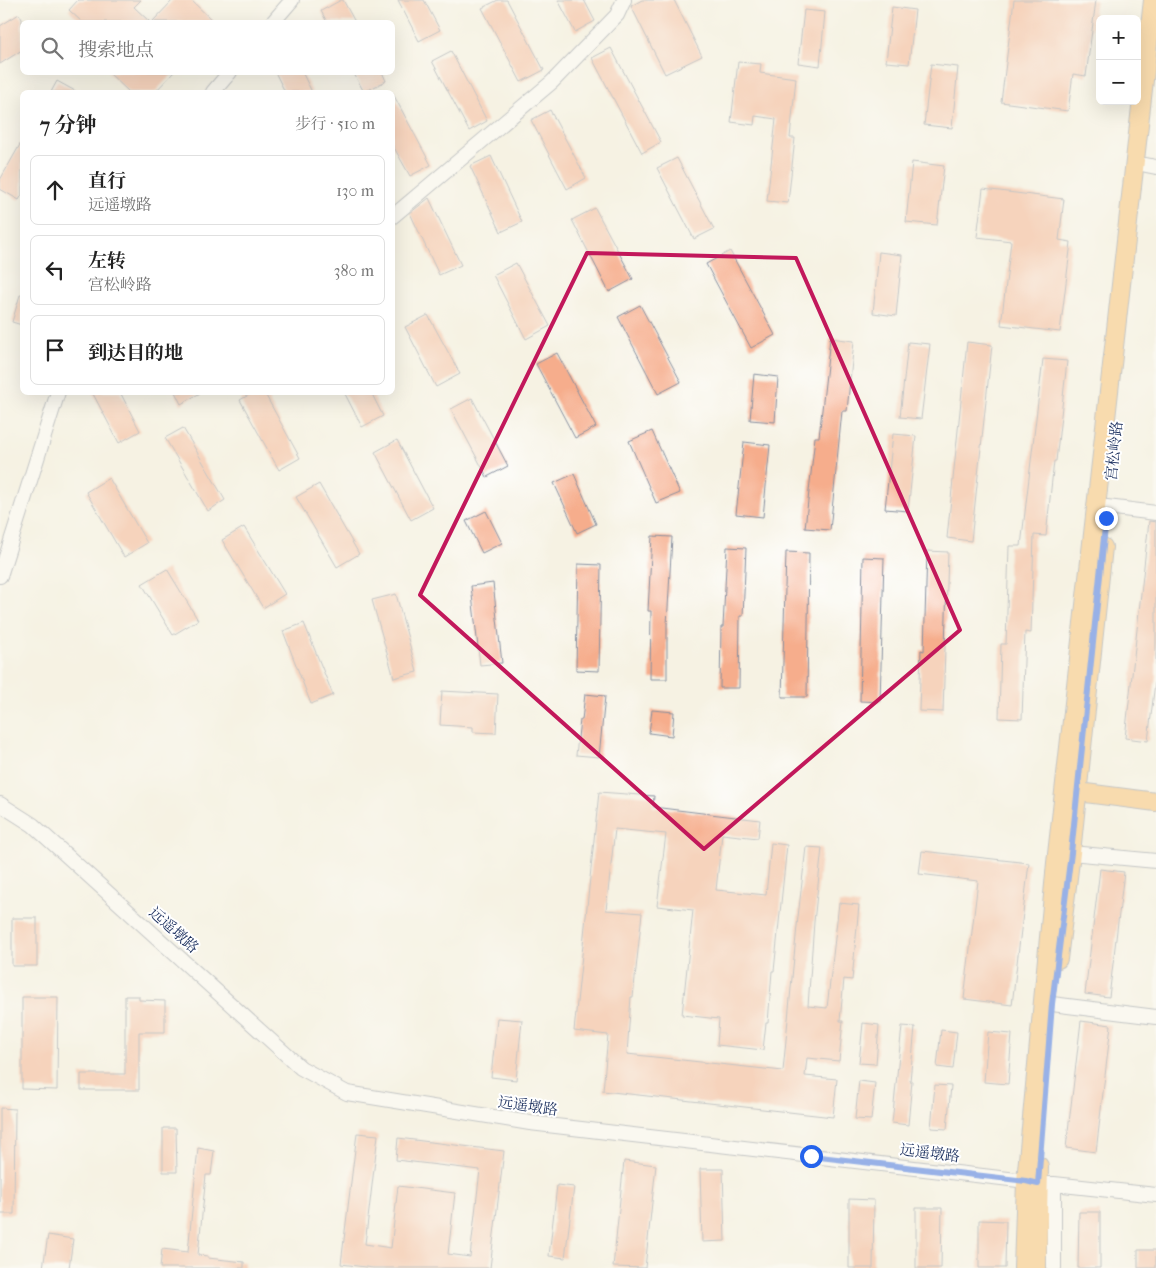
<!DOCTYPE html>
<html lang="zh">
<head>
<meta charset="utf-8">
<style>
	:root { --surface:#fff; --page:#f2f2f2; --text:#222; --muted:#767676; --line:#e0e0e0 }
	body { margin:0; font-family:"IM FELL French Canon","Noto Serif SC",serif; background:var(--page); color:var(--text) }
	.controls { position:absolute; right:15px; top:15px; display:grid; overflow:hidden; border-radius:8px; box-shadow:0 5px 20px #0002 }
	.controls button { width:45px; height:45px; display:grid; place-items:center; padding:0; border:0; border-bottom:1px solid var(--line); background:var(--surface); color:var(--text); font:25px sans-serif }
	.stop { position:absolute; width:15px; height:15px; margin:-11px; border:4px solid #2563eb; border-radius:50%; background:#fff }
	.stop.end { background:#2563eb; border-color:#fff; box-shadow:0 1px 5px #0008 }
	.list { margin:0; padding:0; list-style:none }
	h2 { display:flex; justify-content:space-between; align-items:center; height:65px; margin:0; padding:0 20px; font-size:21px }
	h2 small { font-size:16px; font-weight:400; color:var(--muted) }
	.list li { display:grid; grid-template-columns:32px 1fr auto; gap:15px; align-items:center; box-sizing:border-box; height:70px; margin:0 10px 10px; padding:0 10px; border:1px solid var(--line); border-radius:8px }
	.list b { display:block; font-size:19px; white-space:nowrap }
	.list p { margin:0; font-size:16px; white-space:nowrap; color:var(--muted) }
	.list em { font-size:16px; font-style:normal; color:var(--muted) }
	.icon { flex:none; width:28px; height:28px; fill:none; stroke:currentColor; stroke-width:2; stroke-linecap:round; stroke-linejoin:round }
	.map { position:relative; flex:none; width:1156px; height:1268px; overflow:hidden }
	.search { position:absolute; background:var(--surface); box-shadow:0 5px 20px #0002; left:20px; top:20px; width:375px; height:55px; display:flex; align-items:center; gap:12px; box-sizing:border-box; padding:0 18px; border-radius:8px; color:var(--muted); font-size:19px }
	.panel { position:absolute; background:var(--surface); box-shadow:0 5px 20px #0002; left:20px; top:90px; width:375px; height:305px; border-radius:8px }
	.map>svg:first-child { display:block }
</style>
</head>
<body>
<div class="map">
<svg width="1156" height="1268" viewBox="0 0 1156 1268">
	<rect width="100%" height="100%" fill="#fff"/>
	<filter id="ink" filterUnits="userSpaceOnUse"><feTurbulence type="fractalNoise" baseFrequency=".02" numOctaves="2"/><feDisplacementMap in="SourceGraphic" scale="10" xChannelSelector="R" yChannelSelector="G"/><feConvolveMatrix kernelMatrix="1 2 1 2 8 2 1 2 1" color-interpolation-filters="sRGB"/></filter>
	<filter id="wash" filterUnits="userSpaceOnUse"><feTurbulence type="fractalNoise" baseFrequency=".0096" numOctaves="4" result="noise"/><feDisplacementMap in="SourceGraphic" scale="20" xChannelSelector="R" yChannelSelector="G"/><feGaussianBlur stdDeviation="1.12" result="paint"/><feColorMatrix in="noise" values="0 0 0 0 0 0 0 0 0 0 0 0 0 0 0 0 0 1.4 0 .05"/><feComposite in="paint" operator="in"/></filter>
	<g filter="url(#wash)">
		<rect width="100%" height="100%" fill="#f6f2e3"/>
		<g id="blocks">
			<!-- building -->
			<path fill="#f6ad8c" d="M78,0h63l-7,7 16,15h-68l-13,-12z
				M173,0h18l23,22h-62z
				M341,0h2l12,22h-28l-6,-11z
				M398,0h26l16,30 -21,11z
				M498,0h9l37,70 -23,12 -39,-74z
				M558,0h26l11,21 -20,11z
				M642,0h32l28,56 -37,18 -34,-68z
				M1014,0h82l-10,76 -13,-2 -5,37 -67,-9z
				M892,7l23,3 -6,54 -23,-2z
				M804,10l21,2 -5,54 -22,-3z
				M19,14l3,5v31l-22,14v-38z
				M611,48l50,94 -19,11 -50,-95z
				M451,51l36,70 -18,10 -37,-70z
				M738,62l23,2 -1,9 36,5 -6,60h5l-7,65 -21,-2 9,-82 -21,-3 -1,9 -23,-3z
				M931,64l27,3 -6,61 -28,-3z
				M108,72h66l-19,20h-26z
				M275,72h27l10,20h-27z
				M353,72h29l4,9 -22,11z
				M57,81l20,11h-26z
				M392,92l39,73 -21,11 -18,-32z
				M550,110l36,68 -19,11 -36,-69z
				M22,141v54l-3,5 -19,-11v-9z
				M491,156l31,66 -21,10 -31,-66z
				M677,158l37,71 -20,10 -37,-71z
				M912,162l32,4 -7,59 -31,-3z
				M983,189l81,10 -5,41 12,2 -11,90 -59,-7 10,-84 -34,-4z
				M429,198l32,67 -22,10 -29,-62z
				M595,208l38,71 -24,13 -37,-72z
				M730,251l45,84 -24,13 -45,-84z
				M879,252l23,3 -6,61 -23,-3z
				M516,263l34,63 -24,13 -33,-64z
				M20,295h2v30l-10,-3z
				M640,305l41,77 -23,12 -40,-77z
				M428,315l32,59 -24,13 -31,-60z
				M830,338l24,3 -7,70h-5l-12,119 -25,-2 10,-91h4z
				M908,342l22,2 -9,75 -21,-2z
				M967,342l25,3 -21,196 -24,-3z
				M557,353l39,74 -21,11 -39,-74z
				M1043,359l24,2 -11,100h-2l-8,75 -12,-1 -3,98 -6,-1 -3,87 -23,-1 2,-74h5l3,-98h12z
				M754,374l24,3 -3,45 -25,-2z
				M92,392h28l20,39 -21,12z
				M175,392h27l-21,12z
				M254,392h10l36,66 -21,12 -39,-70z
				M344,392h27l12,24 -21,11z
				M472,398l36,68 -21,11 -36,-68z
				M183,428l42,72 -17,11 -43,-73z
				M652,431l28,62 -24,10 -27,-62z
				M893,434l23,2 -8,75 -23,-2z
				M397,440l36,68 -22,12 -36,-68z
				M744,442l26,3 -7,72 -27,-3z
				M574,474l22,50 -19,9 -23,-50z
				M109,478l38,65 -23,14 -38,-65z
				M319,484l40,70 -22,13 -41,-70z
				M486,511l16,32 -20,10 -16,-32z
				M1149,521l7,1v152l-8,67 -23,-3z
				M244,527l41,67 -22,14 -41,-68z
				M652,536l20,1 -5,88v54h-17l1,-68h-3z
				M727,547l19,1 -3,68h-3l-1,72h-19l1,-61h2z
				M927,551l21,1 -5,160 -24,-1 2,-61 3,1z
				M786,552l23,1 -2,144h-25z
				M863,557l21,1 -4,144 -20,-1z
				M578,564l23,1 -2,106 -23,-1z
				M167,569l31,51 -25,15 -31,-51z
				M493,583l9,80 -22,2 -9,-79z
				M396,594l21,78 -23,6 -22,-78z
				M304,623l29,72 -22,9 -28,-73z
				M442,691l56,3 -2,39 -23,-1v-5l-33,-2z
				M585,694l20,2 -6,61 -23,-2 4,-35h2z
				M652,710l22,2 -2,24 -23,-3z
				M599,792l55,4 -1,11 107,13 -2,18 -36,-4 -6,56 50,5 5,-52 16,2 -13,126h-2l-4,52h-2l-3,27 -46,-5 2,-26 -37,-4 11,-105 -36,-4 9,-72 -51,-5 -9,81 36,3 -9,84h-2l-4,57 156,17 14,-145 9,-79 16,1 -8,74 -6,84 19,2 12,-105 20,2 -7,75 -8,-1 -4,42h3l-4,40 -32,-3 -2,18 32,3 -4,38 -230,-26 5,-56 -34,-4z
				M922,851l107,12 -17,142 -48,-6 14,-118 -59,-7z
				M1100,869l24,3 -15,125 -24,-3z
				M12,918h25v48h-25z
				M125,996h14v4l26,1v31h-26v58h-58v-16h44z
				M22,997h36l-1,93 -35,-1z
				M497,1018l25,2 -6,60 -25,-3z
				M1081,1021l30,4 -15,127 -30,-4z
				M863,1023l16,2 -3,39 -17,-1z
				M902,1026l13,1 -5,54h2l-4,44 -16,-2z
				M941,1030l16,2 -4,37 -16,-2z
				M988,1032l24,2 -4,50 -24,-2z
				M859,1081l16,2 -4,37 -16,-1z
				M935,1085l16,1 -4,43 -16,-1z
				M0,1108l15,1 -1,105h-14z
				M163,1128h13l1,44h-14z
				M357,1133l21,2 -13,109 26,4 7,-62 57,7 -7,61 22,3 10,-87 -84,-10 2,-22 106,13 -14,117h-117l-32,-4z
				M198,1148l16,3 -3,24h-5l-8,80 10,1v2l36,4v6h-84l2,-19 26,3z
				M624,1161l32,4 -11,103 -32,-1z
				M700,1169h23l2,72 -23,1z
				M557,1185l17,2 -9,71 -16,-2z
				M849,1199l25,1 -1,68h-24z
				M916,1208h26l-1,60h-25z
				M1079,1212h21v56h-22z
				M979,1220l27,1 -1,47h-26z
				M48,1235l25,4 -4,29h-26z
				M1138,1250h18v18h-18z"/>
		</g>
	</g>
	<g filter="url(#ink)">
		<use href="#blocks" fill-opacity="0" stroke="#8890a0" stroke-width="1"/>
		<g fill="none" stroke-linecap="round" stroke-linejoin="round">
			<defs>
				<path id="minor" d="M273,22l19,-22
					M213,92l17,-20
					M1146,165l10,2
					M392,217l160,-135 65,-67 7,-15
					M1107,507l49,6
					M0,576l58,-184
					M0,804l33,21 268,243 46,25 183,30 496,58 12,3h16l102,11
					M1071,853l85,8
					M1052,1004l104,13
					M1054,1268v-84"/>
				<path id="major" d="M1078,792l78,10
					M1058,959l13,-106 32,-306
					M1023,1268l3,-87 30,-318 97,-863
					M1037,1268l2,-102"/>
			</defs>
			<!-- minor casing -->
			<use href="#minor" stroke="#8890a0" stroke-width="16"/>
			<!-- major casing -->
			<use href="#major" stroke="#8890a0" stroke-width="20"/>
			<!-- minor -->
			<use href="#minor" stroke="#fff" stroke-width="14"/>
			<!-- major -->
			<use href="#major" stroke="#fabe6d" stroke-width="18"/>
		</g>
	</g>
	<g fill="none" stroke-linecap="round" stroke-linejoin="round" filter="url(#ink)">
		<!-- route -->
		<path stroke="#2563eb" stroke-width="6" d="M811,1156l215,25 12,3 14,-180 19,-151 35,-335"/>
	</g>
	<!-- marked area -->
	<path d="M0 0H1156V1268H0ZM587,253l209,5 164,372 -256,219 -284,-254z" fill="#f6f2e3" fill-opacity=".55" fill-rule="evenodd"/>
	<path fill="none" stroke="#c2185b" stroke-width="4" stroke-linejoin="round" d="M587,253l209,5 164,372 -256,219 -284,-254z"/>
	<g text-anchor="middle" stroke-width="4" stroke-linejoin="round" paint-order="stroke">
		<!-- street labels -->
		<g font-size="15" fill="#1b2f5e" stroke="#fff">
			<text transform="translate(1114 451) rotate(-84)" y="5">宫松岭路</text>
			<text transform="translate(174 930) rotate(42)" y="5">远遥墩路</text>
			<text transform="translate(528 1106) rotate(8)" y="5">远遥墩路</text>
			<text transform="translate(930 1153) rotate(7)" y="5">远遥墩路</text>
		</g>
	</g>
</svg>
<div class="controls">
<button>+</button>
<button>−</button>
</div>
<div class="stop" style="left:811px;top:1156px"></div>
<div class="stop end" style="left:1106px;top:518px"></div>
<div class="search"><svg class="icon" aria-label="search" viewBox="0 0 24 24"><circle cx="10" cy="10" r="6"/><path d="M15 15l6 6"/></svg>搜索地点</div>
<section class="panel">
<h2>7 分钟<small>步行 · 510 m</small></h2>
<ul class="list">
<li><svg class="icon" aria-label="ahead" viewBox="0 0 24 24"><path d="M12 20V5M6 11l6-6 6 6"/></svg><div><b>直行</b><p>远遥墩路</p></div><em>130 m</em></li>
<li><svg class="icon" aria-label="left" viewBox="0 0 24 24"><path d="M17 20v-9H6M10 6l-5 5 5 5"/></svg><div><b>左转</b><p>宫松岭路</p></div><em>380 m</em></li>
<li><svg class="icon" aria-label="arrive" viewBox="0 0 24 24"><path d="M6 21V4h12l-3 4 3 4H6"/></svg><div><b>到达目的地</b></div></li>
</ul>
</section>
</div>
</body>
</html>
